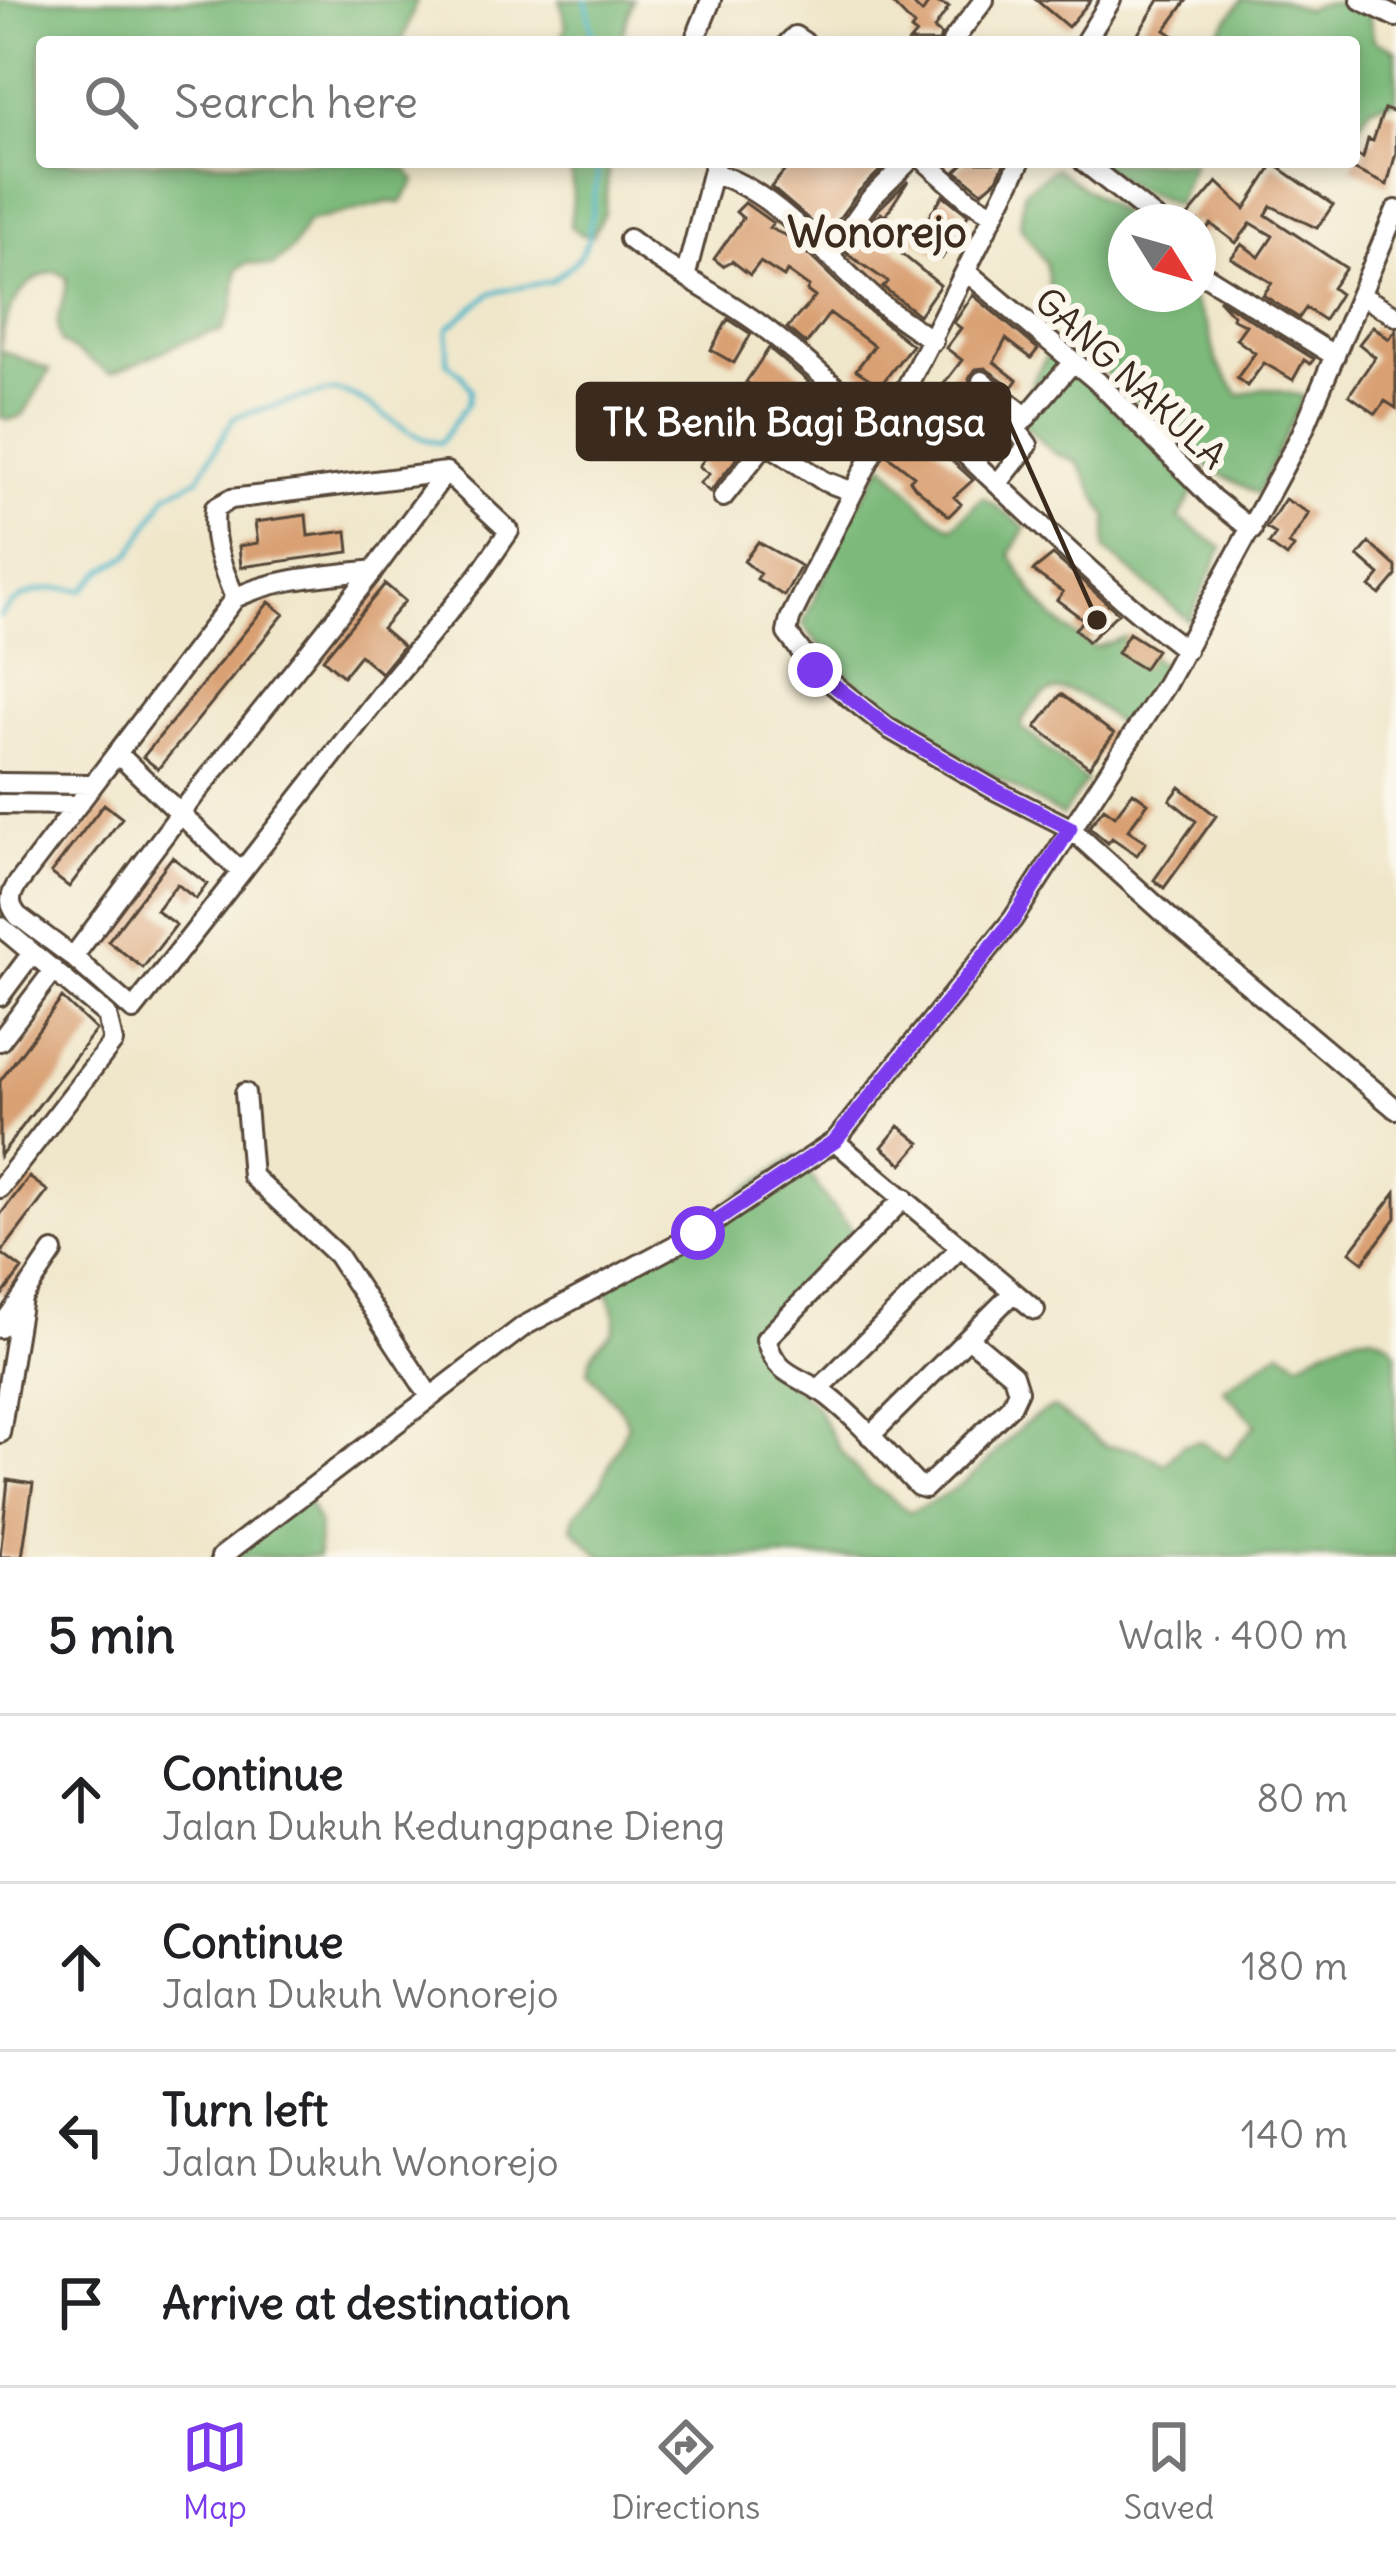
<!DOCTYPE html>
<html lang="en">
<head>
<meta charset="utf-8">
<style>
	:root { --surface:#fff; --page:#f2f2f2; --text:#202124; --muted:#757577; --line:#e0e0e0; --accent:#7c3aed }
	body { margin:0; font-family:Delius,sans-serif; background:var(--page); color:var(--text) }
	.compass { position:absolute; left:1108px; top:204px; width:108px; height:108px; border-radius:50%; background:var(--surface); box-shadow:0 6px 18px #0003; rotate:127deg }
	.stop { position:absolute; width:36px; height:36px; margin:-27px; border:9px solid #7c3aed; border-radius:50%; background:#fff }
	.stop.end { background:#7c3aed; border-color:#fff; box-shadow:0 3px 12px #0008 }
	.list { margin:0; padding:0; list-style:none }
	h2 { display:flex; justify-content:space-between; align-items:center; height:156px; margin:0; padding:0 48px; font-size:51px }
	h2 small { font-size:39px; font-weight:400; color:var(--muted) }
	.list li { display:grid; grid-template-columns:78px 1fr auto; gap:36px; align-items:center; box-sizing:border-box; height:168px; padding:0 48px; border-top:3px solid var(--line) }
	.list b { display:block; font-size:45px; white-space:nowrap }
	.list p { margin:0; font-size:39px; white-space:nowrap; color:var(--muted) }
	.list em { font-size:39px; font-style:normal; color:var(--muted) }
	.icon { flex:none; width:66px; height:66px; fill:none; stroke:currentColor; stroke-width:2; stroke-linecap:round; stroke-linejoin:round }
	.map { position:relative; flex:none; width:1396px; height:1557px; overflow:hidden }
	.search { position:absolute; background:var(--surface); box-shadow:0 6px 18px #0003; left:36px; right:36px; top:36px; height:132px; display:flex; align-items:center; gap:30px; box-sizing:border-box; padding:0 42px; border-radius:12px; color:var(--muted); font-size:45px }
	.sheet { height:828px; background:var(--surface) }
	nav { display:flex; justify-content:space-around; align-items:center; box-sizing:border-box; height:168px; border-top:3px solid var(--line); background:var(--surface); font-size:33px; color:var(--muted) }
	nav a { display:grid; justify-items:center; gap:6px }
	nav .on { color:var(--accent) }
	.map>svg:first-child { display:block }
</style>
</head>
<body>
<div class="map">
<svg width="1396" height="1557" viewBox="0 0 1396 1557">
	<rect width="100%" height="100%" fill="#fbf7ec"/>
	<filter id="ink" filterUnits="userSpaceOnUse"><feTurbulence type="fractalNoise" baseFrequency=".00833" numOctaves="2"/><feDisplacementMap in="SourceGraphic" scale="24" xChannelSelector="R" yChannelSelector="G"/><feConvolveMatrix kernelMatrix="1 2 1 2 8 2 1 2 1" color-interpolation-filters="sRGB"/></filter>
	<filter id="wash" filterUnits="userSpaceOnUse"><feTurbulence type="fractalNoise" baseFrequency=".004" numOctaves="4" result="noise"/><feDisplacementMap in="SourceGraphic" scale="48" xChannelSelector="R" yChannelSelector="G"/><feGaussianBlur stdDeviation="2.7" result="paint"/><feColorMatrix in="noise" values="0 0 0 0 0 0 0 0 0 0 0 0 0 0 0 0 0 1.4 0 .05"/><feComposite in="paint" operator="in"/></filter>
	<g filter="url(#wash)">
		<rect width="100%" height="100%" fill="#f0e7cb"/>
		<!-- forest -->
		<path fill="#7bb97a" stroke="#5b724c" stroke-width="3" d="M0,0h417l-15,42h-360v120h327l39,8 7,11 -14,22 -12,-1 -82,20 -15,27 -19,17 -25,-3 -11,6 -4,38 -11,24c-42,6 -72,30 -112,42l-49,-31c-10,-25 6,-40 6,-64l-11,-7c-36,7 -52,44 -56,77z
			M560,0h73l-13,42h-60l6,-16z
			M1242,0h40l22,9c23,-9 44,-9 65,6l5,25 22,10v50l-26,7 -16,26v-91h-143z
			M570,162h39l-4,49 -12,24 -13,-1 -10,-8 3,-28z
			M1096,162h97l-17,43 -46,-19z
			M1055,168l78,54h-7v72h63l19,33 9,36 22,32 24,-7 41,8 -46,98 -48,-25 -156,-144 -8,-62 -26,-37 4,-35z
			M0,350l50,20 -27,45 -13,5 -10,-3z
			M1050,350l105,98 39,43 -15,27 43,30 -33,73 -84,-72 3,-31 -30,-55 -24,-10 -29,-27 7,-44z
			M884,463l45,49 23,15 31,-30 43,31 -16,26c25,45 39,68 85,94l29,-11 38,28 -1,15 -35,51c-25,-20 -61,-62 -90,-29 -7,9 -12,13 -15,25l65,54 -24,35c-91,-55 -195,-104 -259,-192l46,-105z
			M797,1155l32,48 26,30 -72,72 -21,30 12,36 41,34 25,45 25,30 45,32c26,-11 51,-25 72,-45 24,-23 40,-48 72,-59l52,38 29,3 30,15 17,-19 17,-4 28,17 29,-34 -33,-35 58,-39 18,12c27,-15 78,-47 97,-9v204h-794l-30,-29 3,-13 25,-29 28,-62 -5,-12 -35,-40c6,-52 51,-18 11,-97l96,-50z
			M303,1492l16,33 -1,32h-104z"/>
		<g fill="none" stroke-linecap="round" stroke-linejoin="round">
			<!-- stream -->
			<path stroke="#4bb6c9" stroke-width="4.5" d="M586,0l8,42
				M0,616c20,-26 51,-31 83,-26l19,-19 29,-17 36,-60 31,-15 36,-62c18,-4 94,-28 103,-26 39,8 63,46 103,52l28,-40 3,-13 -9,-15 -15,-12 1,-35 43,-35 61,-12 26,-22 10,-19 11,-78"/>
		</g>
		<g id="blocks">
			<!-- building -->
			<path fill="#d9a073" d="M889,0h20l13,13 9,-13 18,7 -15,22 7,6 -2,7h-30l7,-8 -5,-4 3,-4z
				M1036,0h55l-23,27z
				M1159,0h28l-22,30 18,12h-50z
				M1384,109l12,4v40l-9,32 -36,-17 6,-13 6,3 5,-19 5,2z
				M792,162h97l-30,29 -32,44 -56,-48z
				M966,162h39l-8,17 -15,13 -26,-21z
				M1274,164l59,41 -16,23 -46,-22 -5,9 80,53 -14,20 8,6 -16,26 -18,-12 -7,10 -36,-23 9,-12 -41,-25 11,-14 17,13 14,-21 -22,-13 -15,20 -25,-19 -13,15v-17h-15l34,-40 28,27z
				M908,181l-23,35 -4,-3 -11,15 70,57 -21,30 -36,-28 5,-5 -41,-28 33,-46z
				M943,195l25,20 -26,43 -32,-23 8,-11 4,3z
				M745,203l28,20 -4,5 22,10 66,63 55,44 -32,41 -24,-16 18,-24 -44,-33 -24,31 -19,-16 28,-31 -8,-6 2,-4 -22,-16 -3,6 -24,-15 -10,13 -18,-14 -9,5 -9,-7 29,-41 -7,-6z
				M973,295l65,54 -7,9 -25,-19 -12,23 23,18 -5,7 -27,-19 -9,1 -7,9 4,13 34,27 -4,13 8,14 -34,-20 -2,4 -42,-31 29,-38 -16,-12 15,-20 -7,-5z
				M1218,299l96,60 -4,5 -6,-4 -11,20 -29,-17 -17,23 -10,-8 18,-25 -19,-14 10,-14 -14,-7 1,-3z
				M728,319l23,15 -17,29 -23,-13z
				M1373,326l16,13 7,-10v79l-11,-7 -9,13 -27,-19 26,-38 -16,-13z
				M769,348l40,34 -33,31 -8,-6 5,-7 -27,-18z
				M739,422l17,12 -46,58 -10,-9 9,-9 -10,-8 20,-25 5,4z
				M911,424l62,56 -19,17 7,7 -12,12 -34,-29 -5,-7 4,-4 -27,-21 10,-20z
				M1285,499l24,14 -20,31 5,3 -7,10 -18,-13 7,-10 -10,-6z
				M306,515l2,21 39,-5 2,21 -108,15 -2,-21 19,-3 -3,-21z
				M758,542l43,24 -17,30 -27,-17 3,-5 -16,-13z
				M1369,543l27,24v9l-16,19 -10,-8 10,-12 -22,-19z
				M1053,555l65,58 -30,29 -13,-13 9,-9 -27,-20 6,-8 -30,-21z
				M385,584l20,17 -23,27 21,18 -22,27 -21,-18 -17,21 -20,-17z
				M269,602l15,12 -126,155 -15,-12z
				M1129,633l27,17 -13,19 -26,-16z
				M1061,694l53,40 -25,33 -53,-40z
				M1180,787l36,29 -52,72 -10,-8 42,-59 -26,-21z
				M1133,792l15,11 -20,27 18,12 -9,13 -25,-17 -4,5 -19,-16 15,-19 11,8z
				M104,804l18,14 -53,69 -18,-14z
				M172,857l35,27 -11,15 -19,-15 -21,26 20,15 -33,43 -35,-27z
				M62,998l34,32 -96,126v-75z
				M899,1126l21,17 -18,21 -20,-17z
				M29,1177l19,14 -47,62 21,16 -22,29v-83z
				M1396,1192v26l-33,44 -13,-10z
				M8,1480l25,4 -11,73h-22z"/>
		</g>
	</g>
	<g filter="url(#ink)">
		<use href="#blocks" fill-opacity="0" stroke="#564638" stroke-width="3"/>
		<g fill="none" stroke-linecap="round" stroke-linejoin="round">
			<defs>
				<path id="minor" d="M1361,0l35,17
					M694,42l17,-42
					M789,42l6,-6 9,6
					M952,42l32,-42
					M1085,42l26,-42
					M926,162l43,38 25,15
					M1020,162c-75,153 -155,303 -230,457l-3,14 28,37 73,58 105,61 77,39 104,94 222,187
					M1084,162l76,60
					M713,173c66,19 120,93 173,135 15,11 31,22 47,33
					M629,239c42,33 90,55 133,87 43,32 82,70 123,104
					M829,256l41,-57 38,-37
					M1198,271l137,85
					M967,272l131,110 115,117 39,31
					M686,274l29,-112
					M1362,296l34,20
					M982,381l45,36
					M903,399c97,82 181,175 283,251
					M766,443l27,-29 21,6 25,-27
					M998,483l30,-38 -12,-16 57,-67
					M723,497l43,-54 58,38 27,10
					M235,598c-13,-31 -24,-57 -20,-90l16,-9 215,-27 63,59 -30,44 -87,105 -259,330 -60,-53 -55,-41c-9,-11 -9,-18 -2,-30l219,-288c43,-21 92,-22 139,-28l72,-98
					M118,754l123,118
					M0,783l91,1
					M0,804l77,1
					M0,926l107,89 6,27 -113,146
					M73,957l109,-146 192,-241
					M0,996l32,-43
					M0,1041l54,-71
					M245,1093l7,83 85,79 92,140
					M835,1141l200,169
					M904,1198l-138,141c11,40 35,36 62,57 33,26 61,60 90,90l7,2 86,-82 7,-15 -5,-16 -43,-36
					M22,1298l31,-46
					M0,1328l22,-30 -22,135
					M818,1390l143,-143
					M870,1436l143,-143
					M221,1557l303,-231 174,-93 137,-92 178,-222 153,-235 136,-251 94,-223"/>
			</defs>
			<!-- minor casing -->
			<use href="#minor" stroke="#564638" stroke-width="24"/>
			<!-- minor -->
			<use href="#minor" stroke="#fff" stroke-width="18"/>
		</g>
	</g>
	<g fill="none" stroke-linecap="round" stroke-linejoin="round" filter="url(#ink)">
		<!-- route -->
		<path stroke="#7c3aed" stroke-width="15" d="M698,1233l137,-92 178,-221 57,-92 -77,-39 -105,-61 -73,-58"/>
	</g>
	<g text-anchor="middle" stroke-width="12" stroke-linejoin="round" paint-order="stroke">
		<!-- street labels -->
		<g font-size="36" fill="#3b2a1e" stroke="#fbf7ec">
			<text transform="translate(1131 378) rotate(43)" y="13">GANG NAKULA</text>
		</g>
		<!-- quarter labels -->
		<g font-size="42" font-weight="bold" fill="#3b2a1e" stroke="#fbf7ec">
			<text x="877" y="247">Wonorejo</text>
		</g>
	</g>
	<!-- callouts -->
	<path fill="none" stroke="#3b2a1e" stroke-width="4.5" d="M1097 620L1009 422"/>
	<circle fill="#3b2a1e" stroke="#fbf7ec" stroke-width="4.5" cx="1097" cy="620" r="12"/>
	<rect fill="#3b2a1e" stroke="#3b2a1e" stroke-width="4.5" x="578" y="384" width="431" height="75" rx="12"/>
	<g font-size="39" text-anchor="middle" font-weight="bold" fill="#fff">
		<text x="794" y="436">TK Benih Bagi Bangsa</text>
	</g>
</svg>
<svg class="compass" viewBox="-18 -18 36 36"><path d="M0-13l5 13h-10z" fill="#e53935"/><path d="M0 13l5-13h-10z" fill="#757577"/></svg>
<div class="stop" style="left:698px;top:1233px"></div>
<div class="stop end" style="left:815px;top:670px"></div>
<div class="search"><svg class="icon" aria-label="search" viewBox="0 0 24 24"><circle cx="10" cy="10" r="6"/><path d="M15 15l6 6"/></svg>Search here</div>
</div>
<section class="sheet">
<h2>5 min<small>Walk · 400 m</small></h2>
<ul class="list">
<li><svg class="icon" aria-label="ahead" viewBox="0 0 24 24"><path d="M12 20V5M6 11l6-6 6 6"/></svg><div><b>Continue</b><p>Jalan Dukuh Kedungpane Dieng</p></div><em>80 m</em></li>
<li><svg class="icon" aria-label="ahead" viewBox="0 0 24 24"><path d="M12 20V5M6 11l6-6 6 6"/></svg><div><b>Continue</b><p>Jalan Dukuh Wonorejo</p></div><em>180 m</em></li>
<li><svg class="icon" aria-label="left" viewBox="0 0 24 24"><path d="M17 20v-9H6M10 6l-5 5 5 5"/></svg><div><b>Turn left</b><p>Jalan Dukuh Wonorejo</p></div><em>140 m</em></li>
<li><svg class="icon" aria-label="arrive" viewBox="0 0 24 24"><path d="M6 21V4h12l-3 4 3 4H6"/></svg><div><b>Arrive at destination</b></div></li>
</ul>
</section>
<nav>
<a class="on"><svg class="icon" aria-label="map" viewBox="0 0 24 24"><path d="M3 6l6-2 6 2 6-2v14l-6 2-6-2-6 2zM9 4v14M15 6v14"/></svg>Map</a>
<a><svg class="icon" aria-label="directions" viewBox="0 0 24 24"><path d="M12 3l9 9-9 9-9-9zM9 14v-3h6M13 9l2 2-2 2"/></svg>Directions</a>
<a><svg class="icon" aria-label="saved" viewBox="0 0 24 24"><path d="M7 4h10v16l-5-4-5 4z"/></svg>Saved</a>
</nav>
</body>
</html>
